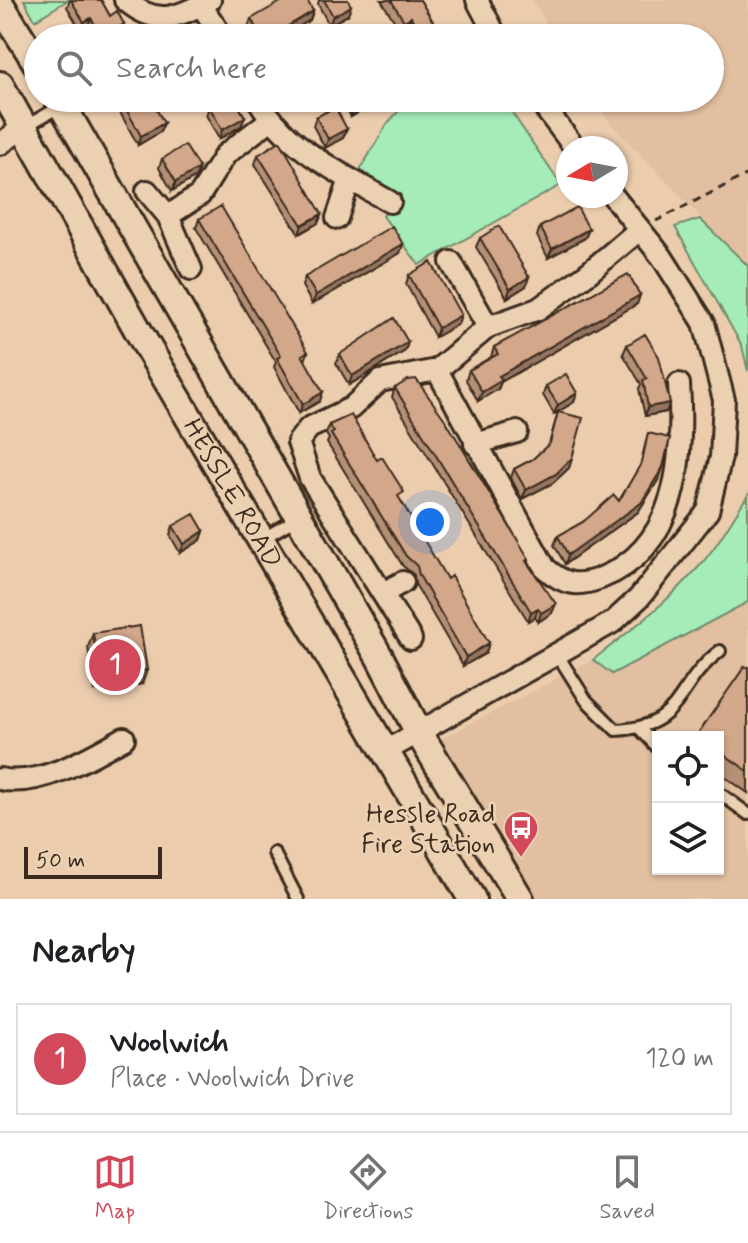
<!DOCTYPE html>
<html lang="en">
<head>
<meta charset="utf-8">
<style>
	:root { --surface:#fff; --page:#f2f2f2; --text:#202124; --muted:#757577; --line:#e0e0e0; --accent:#d1495b }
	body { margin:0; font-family:Mynerve,sans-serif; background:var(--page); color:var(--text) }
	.controls { position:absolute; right:24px; bottom:24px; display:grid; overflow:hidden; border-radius:0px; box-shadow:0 2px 6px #0004 }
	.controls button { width:72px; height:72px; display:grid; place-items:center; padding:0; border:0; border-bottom:2px solid var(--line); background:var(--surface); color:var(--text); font:40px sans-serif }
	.compass { position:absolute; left:556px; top:136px; width:72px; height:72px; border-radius:50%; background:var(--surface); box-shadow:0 2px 6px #0004; rotate:260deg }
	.scale { position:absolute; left:24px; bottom:20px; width:138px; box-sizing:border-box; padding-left:8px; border:4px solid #3b2a1e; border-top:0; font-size:22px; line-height:28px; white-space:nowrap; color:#3b2a1e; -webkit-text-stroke:6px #ebd1b2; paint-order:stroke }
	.you { position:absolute; left:430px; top:522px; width:28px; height:28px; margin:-20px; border:6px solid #fff; border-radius:50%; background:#1a73e8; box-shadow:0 0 0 12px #1a73e833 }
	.badge { display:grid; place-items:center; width:52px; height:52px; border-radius:50%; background:var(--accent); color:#fff; font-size:26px; font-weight:700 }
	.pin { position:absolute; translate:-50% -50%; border:4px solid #fff; box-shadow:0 2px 8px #0006 }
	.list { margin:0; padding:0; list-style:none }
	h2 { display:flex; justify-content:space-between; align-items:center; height:104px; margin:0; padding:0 32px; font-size:34px }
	h2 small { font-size:26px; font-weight:400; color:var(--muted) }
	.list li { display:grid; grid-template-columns:52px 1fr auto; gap:24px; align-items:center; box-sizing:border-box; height:112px; margin:0 16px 16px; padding:0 16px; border:2px solid var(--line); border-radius:0px }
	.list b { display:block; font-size:30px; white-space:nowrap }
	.list p { margin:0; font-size:26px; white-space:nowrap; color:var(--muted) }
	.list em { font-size:26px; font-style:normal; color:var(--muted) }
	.icon { flex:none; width:44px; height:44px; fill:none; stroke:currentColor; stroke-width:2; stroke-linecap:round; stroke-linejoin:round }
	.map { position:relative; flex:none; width:748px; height:899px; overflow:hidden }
	.search { position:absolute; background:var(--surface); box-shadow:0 2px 6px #0004; left:24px; right:24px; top:24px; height:88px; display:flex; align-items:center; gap:20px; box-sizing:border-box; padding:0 28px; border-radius:44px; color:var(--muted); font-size:30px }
	.sheet { height:232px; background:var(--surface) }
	nav { display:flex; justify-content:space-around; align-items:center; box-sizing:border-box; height:112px; border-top:2px solid var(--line); background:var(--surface); font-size:22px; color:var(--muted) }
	nav a { display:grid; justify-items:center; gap:4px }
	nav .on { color:var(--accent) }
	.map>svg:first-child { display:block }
</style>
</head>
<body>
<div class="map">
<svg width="748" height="899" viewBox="0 0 748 899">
	<rect width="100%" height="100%" fill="#ebcdae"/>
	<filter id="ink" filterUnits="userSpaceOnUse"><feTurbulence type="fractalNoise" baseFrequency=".0125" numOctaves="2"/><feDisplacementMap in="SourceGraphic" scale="16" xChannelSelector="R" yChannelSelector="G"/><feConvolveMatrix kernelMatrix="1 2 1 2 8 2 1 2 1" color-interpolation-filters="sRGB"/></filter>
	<g filter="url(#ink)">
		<!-- built -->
		<path fill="#e1bfa0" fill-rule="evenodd" d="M532,0h216v266l-138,-143 -16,-25h116v-60h-154z
			M748,602v297h-217l-92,-159 154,-80 20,14zM658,737h60v132h-60z"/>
		<!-- green -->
		<path fill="#a6ecb9" stroke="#708b6c" stroke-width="2" d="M24,0h44l-33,20z
			M410,98h92l59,87 -142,80 -36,-49 18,-21 -41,-25 27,-46z
			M700,219l48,47v105l-6,-25 -67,-119z
			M748,495v107l-136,72 -19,-14c39,-31 78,-60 110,-98 17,-20 30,-45 45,-67z"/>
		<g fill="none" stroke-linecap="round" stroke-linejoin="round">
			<defs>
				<path id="service" d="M26,126l35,-20
					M262,539l34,-20
					M557,654l29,46 30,30c70,-3 57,-44 104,-79
					M640,729l18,19
					M718,792l30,22
					M274,853l24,46"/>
				<path id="minor" d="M125,0c31,27 52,18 85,0
					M477,0l20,38
					M201,5l22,33
					M257,98c30,51 83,75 133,104
					M537,98l38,50
					M0,144l24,-17
					M147,191l21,25 23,53
					M168,216l32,-21 25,-40 45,-35
					M337,218l13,-39
					M451,262l37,65
					M437,370l108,198c19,17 33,19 56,10 78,-31 83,-122 78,-194
					M475,444l42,-12
					M383,593l20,-11
					M411,639l-101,-161 -12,-36 11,-14 42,-20 29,-27 57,-11 51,-43 50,-18 49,-35 52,-44
					M384,752l229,-130 26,-24 69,-87 13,-54 3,-57 -20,-77 -42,-66 -49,-61
					M0,779c38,9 91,-22 124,-41"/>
				<g id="tertiary">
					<path d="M0,4l38,61"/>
					<path id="s1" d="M0,85l144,256 328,558"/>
					<path d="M58,98l322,560 39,75 101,166"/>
				</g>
			</defs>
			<!-- service casing -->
			<use href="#service" stroke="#3b2a1e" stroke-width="16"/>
			<!-- minor casing -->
			<use href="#minor" stroke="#3b2a1e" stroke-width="26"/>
			<!-- tertiary casing -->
			<use href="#tertiary" stroke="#3b2a1e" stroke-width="32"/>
			<!-- path -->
			<path stroke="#3b2a1e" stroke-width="3" stroke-dasharray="8 6" stroke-linecap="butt" d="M656,221l92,-47"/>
			<!-- service -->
			<use href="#service" stroke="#ebd1b2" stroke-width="10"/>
			<!-- minor -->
			<use href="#minor" stroke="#ebd1b2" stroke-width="20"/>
			<!-- tertiary -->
			<use href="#tertiary" stroke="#ebd1b2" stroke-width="26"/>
		</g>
		<!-- wall -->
		<path fill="#b59077" stroke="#3b2a1e" stroke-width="2" d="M70,0h31l9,16 14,8 -3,9 -9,5h-18l-6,-11 -7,4 -14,-24z
			M319,0h29v15l-19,10 -11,-21z
			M381,0h39l18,30 9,8h-33l-7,-12 -7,4z
			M313,11l-3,9 -30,18h-27l-5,-10 3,-9z
			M112,98h38l14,25 -4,9 -22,13z
			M206,98h28l11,19 -4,9 -22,13 -13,-24 4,-10z
			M341,98h31l-3,8 -18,11z
			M316,117l31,12 -4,9 -18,10 -12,-22z
			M258,155l64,59 -4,9 -19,11 -44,-70z
			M162,159l34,18 -24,14 -13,-23z
			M199,219l109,133 -3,9 15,40 -21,12 -25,-46 2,-5 -80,-134z
			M540,227l49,2 -4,9 -37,20 -11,-22z
			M480,238l46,48 -19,12 -31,-51z
			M403,244l-3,9 -88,51 -10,-18 3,-9z
			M409,275l49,49 -23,13 -29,-53z
			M640,295l-3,9 -136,78 -3,7 -20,12 -12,-21 3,-10 22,-13 3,-10z
			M408,342l-3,9 -56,34 -13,-22 4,-9z
			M627,345l43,58 -4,9 -21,4 -6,-27 2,-5 -18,-30z
			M546,386l28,16 -20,12 -11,-19z
			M395,388l134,171 -1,4 24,50 -14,9 -3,-5 -7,4 -136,-224z
			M558,412l14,46 -3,10 -16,15 -31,16 -11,-21 3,-9 19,-10 16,-15z
			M329,425l72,76 85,152 -23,13 -48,-82 -1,-9 -11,-9 -76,-123 2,-4 -3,-5z
			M648,433l12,44 -22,35 -73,52 -11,-19 4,-9 61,-35 21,-35z
			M173,526l31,5 -3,9 -21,13 -10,-18z
			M93,633l49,51 -47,7 -7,-44z
			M748,668v125l-30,-21v-35h-22z"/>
		<!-- shaded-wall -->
		<path fill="#947561" stroke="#3b2a1e" stroke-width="2" d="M351,6l-3,9 -19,10 4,-9z
			M313,11l-3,9 -30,18h-12z
			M411,17l-4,9 -7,4 4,-9z
			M91,18l-3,9 -7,4 3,-9z
			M124,24l-3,9 -9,5h-10z
			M371,98h1l-3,8 -18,11 3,-10z
			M245,117l-4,9 -22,13 3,-9z
			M164,123l-4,9 -22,13 3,-9z
			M347,129l-4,9 -18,10 3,-9z
			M199,168l-3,9 -24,14 4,-9z
			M322,214l-4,9 -19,11 3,-9z
			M589,229l-4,9 -37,20 4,-9z
			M403,244l-3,9 -88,51 4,-9z
			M529,277l-3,9 -19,12 3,-9z
			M640,295l-3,9 -136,78 -3,7 -20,12 4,-9 17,-16z
			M461,315l-3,9 -23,13 3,-9z
			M408,342l-3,9 -56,34 3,-9z
			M323,392l-3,9 -21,12 4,-9z
			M577,393l-3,9 -20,12 4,-9z
			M670,403l-4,9 -21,4 3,-9z
			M572,458l-3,10 -16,15 -31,16 4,-9z
			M663,467l-3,10 -22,35 -73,52 3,-9z
			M204,531l-3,9 -21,13 4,-9z
			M556,604l-4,9 -14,9 3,-9z
			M538,608l-3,9 -7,4 3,-9z
			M489,643l-3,10 -23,13 3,-9z
			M147,670l-5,14 -47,7 5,-13z"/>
		<!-- building -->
		<path fill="#d3a78a" stroke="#3b2a1e" stroke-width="2" d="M71,0h30l9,16 7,-5 7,13 -22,13 -11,-19 -7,4z
			M284,0h23l6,11 -45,27h-6l-11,-19z
			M324,0h24l3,6 -18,10z
			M391,0h29l18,30 3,-2 6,10h-25l-11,-21 -7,4z
			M202,26l8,12h-30z
			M120,98h30l14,25 -23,13z
			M214,98h20l11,19 -23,13 -13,-24 8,-4z
			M349,98h22l-17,9z
			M335,107l12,22 -19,10 -12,-22z
			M280,141l42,73 -20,11 -44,-70z
			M185,145l14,23 -23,14 -14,-23z
			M221,206l87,146 -6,3 21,37 -20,12 -26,-46 4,-2 -82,-137z
			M577,207l12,22 -37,20 -12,-22z
			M392,226l11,18 -87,51 -11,-18z
			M499,226l30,51 -19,12 -30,-51z
			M431,262l30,53 -23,13 -29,-53z
			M628,274l12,21 -141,81 3,4 -20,12 -13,-22 29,-16 -4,-7z
			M394,318l14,24 -56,34 -12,-22z
			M645,334l14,23 11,46 -22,4 -5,-27 4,-1 -20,-34z
			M566,374l11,19 -19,12 -12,-19z
			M416,379l30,42 83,138 -3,2 30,43 -15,9 -3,-5 -7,4 -136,-224 13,-8z
			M558,412l25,6 -11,40 -16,16 -30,16 -12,-21 19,-10 17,-16z
			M351,415l26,45 5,-3 22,35 -6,4 6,10 43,73 4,-3 38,67 -23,14 -47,-82 -2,-9 -11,-10 -75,-122 3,-2 -5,-7z
			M648,433l22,5 -7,29 -22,36 -73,52 -10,-19 25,-14 31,-27 5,6 23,-39z
			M194,514l10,17 -20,13 -11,-18z
			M140,626l7,44 -47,8 -7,-45z
			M745,666l3,2v103l-30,-21v-13h-18l-3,-2z"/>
	</g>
	<!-- icons -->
	<defs>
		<symbol id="bus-pin" viewBox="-11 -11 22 30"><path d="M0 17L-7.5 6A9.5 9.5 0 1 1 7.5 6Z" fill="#d1495b" stroke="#ebd1b2"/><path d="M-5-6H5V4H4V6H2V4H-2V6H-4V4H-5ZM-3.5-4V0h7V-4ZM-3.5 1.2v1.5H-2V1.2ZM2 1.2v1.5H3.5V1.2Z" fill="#fff"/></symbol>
	</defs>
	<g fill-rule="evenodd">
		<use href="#bus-pin" x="501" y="808" width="40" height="54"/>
	</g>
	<g text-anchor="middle" stroke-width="6" stroke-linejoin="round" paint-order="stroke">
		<!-- street labels -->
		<g font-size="26" fill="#3b2a1e" stroke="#ebd1b2">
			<text dy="9" stroke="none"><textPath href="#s1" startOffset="470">HESSLE ROAD</textPath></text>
		</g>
		<!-- poi labels -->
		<g font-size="26" fill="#3b2a1e" stroke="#ebd1b2" text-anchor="end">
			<text x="495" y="822">Hessle Road<tspan x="495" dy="30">Fire Station</tspan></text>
		</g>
	</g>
</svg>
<div class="controls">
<button><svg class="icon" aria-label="locate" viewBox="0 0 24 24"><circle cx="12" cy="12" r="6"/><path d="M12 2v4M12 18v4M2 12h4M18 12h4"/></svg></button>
<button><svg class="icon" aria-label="layers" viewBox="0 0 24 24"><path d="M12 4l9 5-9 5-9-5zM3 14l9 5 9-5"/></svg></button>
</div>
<svg class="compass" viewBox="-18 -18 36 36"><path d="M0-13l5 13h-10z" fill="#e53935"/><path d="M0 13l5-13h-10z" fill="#757577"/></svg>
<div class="scale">50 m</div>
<div class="you"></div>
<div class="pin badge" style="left:115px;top:665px">1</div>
<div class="search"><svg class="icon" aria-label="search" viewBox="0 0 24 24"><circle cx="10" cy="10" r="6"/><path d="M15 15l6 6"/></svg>Search here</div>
</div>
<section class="sheet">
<h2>Nearby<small></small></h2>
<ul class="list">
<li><span class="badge">1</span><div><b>Woolwich</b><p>Place · Woolwich Drive</p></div><em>120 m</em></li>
</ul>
</section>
<nav>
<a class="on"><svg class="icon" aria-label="map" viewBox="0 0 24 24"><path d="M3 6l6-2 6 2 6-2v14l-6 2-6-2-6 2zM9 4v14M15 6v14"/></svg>Map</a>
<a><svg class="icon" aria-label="directions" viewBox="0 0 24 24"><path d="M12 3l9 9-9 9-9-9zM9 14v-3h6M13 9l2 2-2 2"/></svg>Directions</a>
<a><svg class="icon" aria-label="saved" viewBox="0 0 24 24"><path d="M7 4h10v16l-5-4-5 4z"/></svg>Saved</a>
</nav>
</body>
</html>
